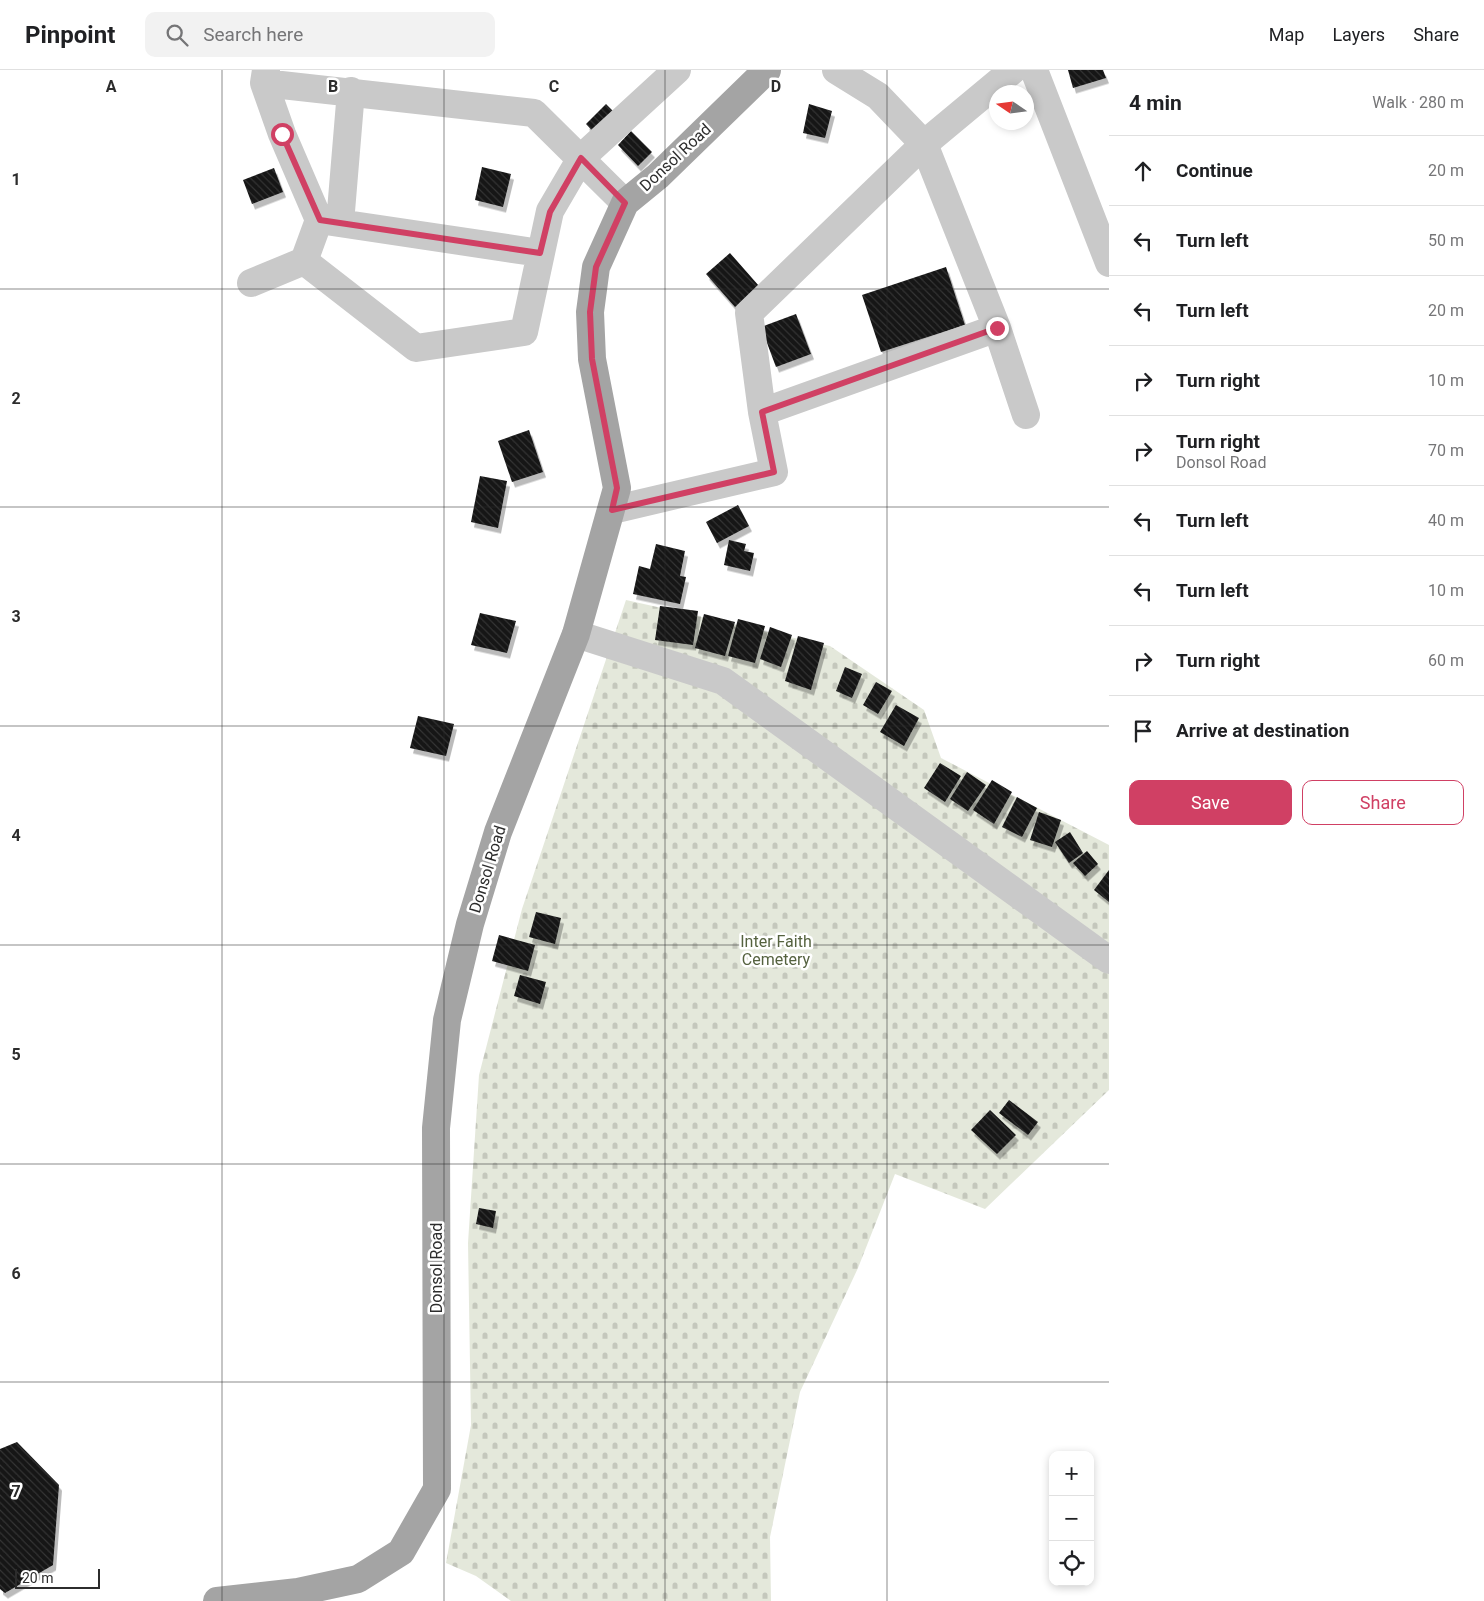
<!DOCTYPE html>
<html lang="en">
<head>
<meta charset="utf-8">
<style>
	:root { --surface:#fff; --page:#f2f2f2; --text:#202124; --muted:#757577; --line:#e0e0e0; --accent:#d04064 }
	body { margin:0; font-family:Roboto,sans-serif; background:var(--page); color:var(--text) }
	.controls { position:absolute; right:15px; bottom:15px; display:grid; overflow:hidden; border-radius:10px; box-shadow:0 2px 8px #0003 }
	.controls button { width:45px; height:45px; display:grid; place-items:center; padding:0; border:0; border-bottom:1px solid var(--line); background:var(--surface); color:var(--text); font:25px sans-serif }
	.compass { position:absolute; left:989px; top:15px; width:45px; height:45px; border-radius:50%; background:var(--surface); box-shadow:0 2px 8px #0003; rotate:283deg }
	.scale { position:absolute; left:15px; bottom:12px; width:85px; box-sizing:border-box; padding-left:5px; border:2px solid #2c2c2c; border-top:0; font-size:14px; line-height:18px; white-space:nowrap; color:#2c2c2c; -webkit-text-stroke:4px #fff; paint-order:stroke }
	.stop { position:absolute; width:15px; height:15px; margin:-11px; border:4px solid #d04064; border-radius:50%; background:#fff }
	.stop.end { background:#d04064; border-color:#fff; box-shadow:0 1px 5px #0008 }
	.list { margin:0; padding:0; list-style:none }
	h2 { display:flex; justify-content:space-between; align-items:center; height:65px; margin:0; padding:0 20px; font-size:21px }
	h2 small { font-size:16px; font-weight:400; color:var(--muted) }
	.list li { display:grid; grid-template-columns:32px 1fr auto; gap:15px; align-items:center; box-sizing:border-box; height:70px; padding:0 20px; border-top:1px solid var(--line) }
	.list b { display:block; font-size:19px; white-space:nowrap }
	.list p { margin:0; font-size:16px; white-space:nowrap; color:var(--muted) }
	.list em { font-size:16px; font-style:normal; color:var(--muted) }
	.actions { display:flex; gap:10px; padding:15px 20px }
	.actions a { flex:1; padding:11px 0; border:1px solid var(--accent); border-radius:10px; text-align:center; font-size:18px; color:var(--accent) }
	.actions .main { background:var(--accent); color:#fff }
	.icon { flex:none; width:28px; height:28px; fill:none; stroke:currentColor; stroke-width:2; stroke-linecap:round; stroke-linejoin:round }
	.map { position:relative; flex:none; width:1109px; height:1531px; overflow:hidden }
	header { display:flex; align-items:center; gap:30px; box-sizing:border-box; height:70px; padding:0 25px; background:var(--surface); border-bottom:1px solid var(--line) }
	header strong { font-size:24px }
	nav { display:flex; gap:28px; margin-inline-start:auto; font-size:18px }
	.search { width:350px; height:45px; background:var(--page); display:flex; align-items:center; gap:12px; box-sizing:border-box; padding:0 18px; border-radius:10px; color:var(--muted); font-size:19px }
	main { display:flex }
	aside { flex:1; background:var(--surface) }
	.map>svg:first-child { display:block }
</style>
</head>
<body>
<header>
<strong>Pinpoint</strong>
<div class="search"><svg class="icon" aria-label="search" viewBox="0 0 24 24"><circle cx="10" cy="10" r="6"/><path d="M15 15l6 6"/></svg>Search here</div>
<nav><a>Map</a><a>Layers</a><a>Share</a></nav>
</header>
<main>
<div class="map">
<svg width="1109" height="1531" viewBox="0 0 1109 1531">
	<defs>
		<pattern id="cemetery-stones" width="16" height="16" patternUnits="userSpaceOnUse" patternTransform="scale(1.25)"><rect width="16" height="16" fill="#e4e8db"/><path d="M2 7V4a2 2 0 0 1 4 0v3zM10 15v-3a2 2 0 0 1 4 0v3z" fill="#c4c7bc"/></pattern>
		<pattern id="building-back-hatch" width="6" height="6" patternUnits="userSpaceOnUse" patternTransform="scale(1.25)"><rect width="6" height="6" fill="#131313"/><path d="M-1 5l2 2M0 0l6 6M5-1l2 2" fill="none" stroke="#363636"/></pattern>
		<filter id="shadow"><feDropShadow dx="3" dy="5.5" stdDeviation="0" flood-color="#0004"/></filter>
	</defs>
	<rect width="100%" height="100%" fill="#fff"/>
	<!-- cemetery -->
	<path fill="url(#cemetery-stones)" d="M626,530l204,46 94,64 17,48 168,87v245l-124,119 -90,-35 -37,94 -58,124 -30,145 1,64h-260l-35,-25 -30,-13 25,-138 -3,-182 11,-168 43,-166z"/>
	<!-- building -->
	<path fill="url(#building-back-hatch)" filter="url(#shadow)" d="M1068,0h35l3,8 -33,10z
		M606,34l14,14 -21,20 -13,-14z
		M809,34l23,7 -7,27 -22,-5z
		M631,61l21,21 -14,14 -20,-21z
		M482,97l29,7 -8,33 -28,-7z
		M274,98l9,24 -31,12 -9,-24z
		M730,183l29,33 -24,21 -29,-33z
		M946,197l19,58 -84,27 -19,-57z
		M796,244l15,40 -35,13 -15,-40z
		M529,360l14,42 -31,10 -14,-41z
		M480,406l27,5 -9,47 -27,-6z
		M738,435l11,21 -32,17 -11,-21z
		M729,470l17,4 -2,7 10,2 -4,18 -26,-6z
		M656,474l29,7 -5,25 6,1 -6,27 -47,-10 6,-28 11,3z
		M660,536l38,5 -5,34 -38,-5z
		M480,543l36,8 -9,32 -36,-8z
		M704,544l31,8 -10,34 -30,-8z
		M738,549l27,7 -10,37 -27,-7z
		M770,557l22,8 -11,32 -21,-8z
		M798,566l26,7 -13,47 -26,-9z
		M845,597l17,7 -10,24 -16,-7z
		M876,612l16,9 -14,23 -15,-9z
		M896,635l23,13 -15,28 -24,-14z
		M418,646l36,8 -8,32 -36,-8z
		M940,693l21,13 -16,26 -21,-14z
		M967,702l19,13 -18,26 -18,-12z
		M992,710l20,12 -18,32 -21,-14z
		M1017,727l20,11 -15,29 -20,-10z
		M1039,742l22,8 -9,27 -22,-7z
		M1070,762l13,21 -14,10 -14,-21z
		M1087,781l11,13 -13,12 -12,-13z
		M1109,800v32l-15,-12z
		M536,842l25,6 -6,26 -26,-7z
		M499,865l36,10 -7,26 -36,-10z
		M520,905l26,7 -6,22 -26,-8z
		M1009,1030l29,22 -10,13 -29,-22z
		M990,1040l26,25 -19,19 -26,-24z
		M479,1138l17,3 -3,17 -17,-4z
		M17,1372l42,43 -6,80 -48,28 -5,-4v-140z"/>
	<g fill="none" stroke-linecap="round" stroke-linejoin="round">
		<!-- minor -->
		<path stroke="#c9c9c9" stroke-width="28" d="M836,0l42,26 46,48 73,184 29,87
			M1034,0l75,193
			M264,13l270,30 91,90
			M319,150l221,33
			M340,153l11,-132
			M304,191l112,87 108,-16 26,-121 31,-53 96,-88
			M251,213l53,-22 15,-41 -37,-86 -18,-51 2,-13
			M762,342l235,-84
			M612,440l162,-38 -12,-60 -13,-99 175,-169 89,-74
			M576,564l147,47 386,279"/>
		<!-- major -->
		<path stroke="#a4a4a4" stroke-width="28" d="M217,1531l81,-9 60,-13 43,-27 36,-63 -1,-361 11,-108 23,-96 28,-92 78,-198 41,-146 -25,-129 -2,-47 6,-45 29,-64 33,-27 109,-106"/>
	</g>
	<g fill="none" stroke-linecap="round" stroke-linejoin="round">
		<!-- route -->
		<path stroke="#d04064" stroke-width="6" d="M282,64l38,86 220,33 10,-41 31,-54 44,45 -29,64 -6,45 2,47 25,129 -5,22 162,-38 -12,-60 235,-84"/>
	</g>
	<!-- grid -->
	<path fill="none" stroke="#2c2c2c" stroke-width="1" stroke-opacity="0.55" d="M222,0v1531M444,0v1531M665,0v1531M887,0v1531M0,219h1109M0,437h1109M0,656h1109M0,875h1109M0,1094h1109M0,1312h1109"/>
	<g text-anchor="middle" stroke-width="5" stroke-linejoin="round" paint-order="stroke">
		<!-- street labels -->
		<g font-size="16" fill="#2c2c2c" stroke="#fff">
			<text transform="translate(675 87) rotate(-43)" y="6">Donsol Road</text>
			<text transform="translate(487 799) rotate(-73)" y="6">Donsol Road</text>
			<text transform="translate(436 1198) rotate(-90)" y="6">Donsol Road</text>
		</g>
		<!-- park labels -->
		<g font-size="16" fill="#55623f" stroke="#fff">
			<text x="776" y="877">Inter Faith<tspan x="776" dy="18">Cemetery</tspan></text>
		</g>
	</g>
	<g font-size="16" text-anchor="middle" font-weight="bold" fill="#2c2c2c" stroke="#fff" stroke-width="5" stroke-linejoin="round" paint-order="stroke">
		<text x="111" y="22">A</text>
		<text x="333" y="22">B</text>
		<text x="554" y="22">C</text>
		<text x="776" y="22">D</text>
		<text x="16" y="115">1</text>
		<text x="16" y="334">2</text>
		<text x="16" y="552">3</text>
		<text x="16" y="771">4</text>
		<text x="16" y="990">5</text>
		<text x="16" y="1209">6</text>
		<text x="16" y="1427">7</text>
	</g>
</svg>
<div class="controls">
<button>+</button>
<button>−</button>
<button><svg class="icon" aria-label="locate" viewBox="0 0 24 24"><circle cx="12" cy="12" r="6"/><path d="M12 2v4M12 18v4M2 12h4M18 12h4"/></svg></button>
</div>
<svg class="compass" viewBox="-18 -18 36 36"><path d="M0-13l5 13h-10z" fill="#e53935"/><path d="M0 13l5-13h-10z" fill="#757577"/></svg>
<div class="scale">20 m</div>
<div class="stop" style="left:282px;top:64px"></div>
<div class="stop end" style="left:997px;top:258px"></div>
</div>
<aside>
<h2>4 min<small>Walk · 280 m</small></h2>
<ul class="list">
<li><svg class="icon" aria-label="ahead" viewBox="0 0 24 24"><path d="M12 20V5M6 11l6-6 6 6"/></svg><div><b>Continue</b></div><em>20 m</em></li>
<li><svg class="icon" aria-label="left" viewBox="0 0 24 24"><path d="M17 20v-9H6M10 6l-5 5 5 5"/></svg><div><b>Turn left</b></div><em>50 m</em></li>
<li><svg class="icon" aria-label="left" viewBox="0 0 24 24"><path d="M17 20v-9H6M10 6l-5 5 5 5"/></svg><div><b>Turn left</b></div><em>20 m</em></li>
<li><svg class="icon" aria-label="right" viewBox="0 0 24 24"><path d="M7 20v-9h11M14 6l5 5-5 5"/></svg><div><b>Turn right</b></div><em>10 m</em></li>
<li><svg class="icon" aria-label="right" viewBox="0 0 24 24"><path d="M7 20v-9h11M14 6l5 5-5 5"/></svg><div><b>Turn right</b><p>Donsol Road</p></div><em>70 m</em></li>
<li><svg class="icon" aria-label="left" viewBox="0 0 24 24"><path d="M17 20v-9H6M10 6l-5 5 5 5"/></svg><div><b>Turn left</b></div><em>40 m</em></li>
<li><svg class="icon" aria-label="left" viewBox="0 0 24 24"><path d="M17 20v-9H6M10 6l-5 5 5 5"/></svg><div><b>Turn left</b></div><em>10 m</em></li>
<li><svg class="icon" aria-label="right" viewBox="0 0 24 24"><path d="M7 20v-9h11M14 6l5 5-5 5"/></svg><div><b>Turn right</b></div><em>60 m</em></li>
<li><svg class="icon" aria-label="arrive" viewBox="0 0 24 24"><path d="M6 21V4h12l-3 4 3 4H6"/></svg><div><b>Arrive at destination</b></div></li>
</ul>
<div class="actions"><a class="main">Save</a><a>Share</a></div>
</aside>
</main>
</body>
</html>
